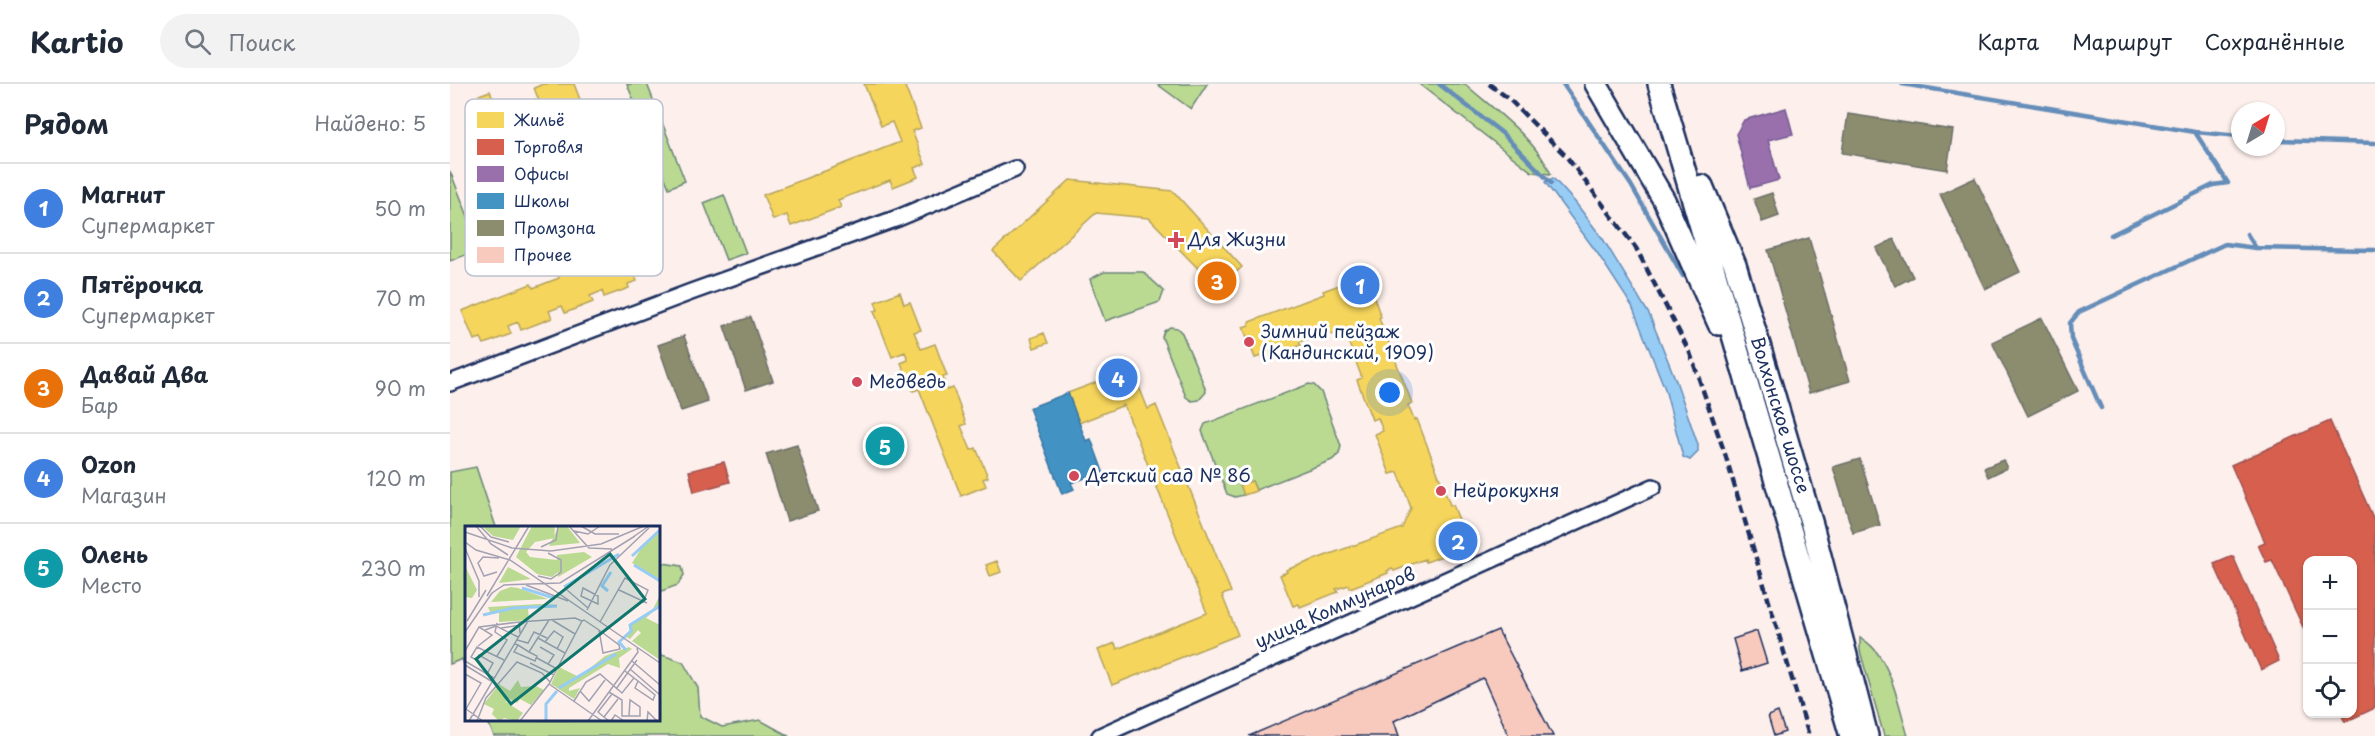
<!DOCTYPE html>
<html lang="ru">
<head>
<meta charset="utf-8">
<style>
	:root { --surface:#fff; --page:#f2f2f3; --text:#1f2937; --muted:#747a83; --line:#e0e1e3; --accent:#d1495b }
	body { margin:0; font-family:"Playpen Sans",sans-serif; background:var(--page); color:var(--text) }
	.controls { position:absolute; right:18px; bottom:18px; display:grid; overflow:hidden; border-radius:12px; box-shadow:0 2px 4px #0004 }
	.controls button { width:54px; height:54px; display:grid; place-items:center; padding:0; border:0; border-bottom:2px solid var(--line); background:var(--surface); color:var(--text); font:30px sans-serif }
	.compass { position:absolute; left:1781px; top:18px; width:54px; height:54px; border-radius:50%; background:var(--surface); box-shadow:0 2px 4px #0004; rotate:38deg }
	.you { position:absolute; left:940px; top:309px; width:21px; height:21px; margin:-15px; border:4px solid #fff; border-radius:50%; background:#1a73e8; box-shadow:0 0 0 9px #1a73e833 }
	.badge { display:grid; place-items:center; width:39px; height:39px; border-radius:50%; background:var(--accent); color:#fff; font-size:20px; font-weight:700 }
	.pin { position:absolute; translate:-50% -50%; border:3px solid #fff; box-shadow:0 2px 6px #0006 }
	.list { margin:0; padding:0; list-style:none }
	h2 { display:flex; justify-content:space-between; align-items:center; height:78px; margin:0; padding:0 24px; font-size:26px }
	h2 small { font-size:20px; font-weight:400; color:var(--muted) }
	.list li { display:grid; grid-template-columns:39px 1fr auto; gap:18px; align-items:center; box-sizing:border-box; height:90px; padding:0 24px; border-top:2px solid var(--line) }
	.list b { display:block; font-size:22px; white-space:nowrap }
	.list p { margin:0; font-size:20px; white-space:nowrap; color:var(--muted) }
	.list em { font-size:20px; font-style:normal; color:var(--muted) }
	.icon { flex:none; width:33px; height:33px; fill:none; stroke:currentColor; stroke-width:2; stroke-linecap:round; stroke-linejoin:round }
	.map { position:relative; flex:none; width:1925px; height:652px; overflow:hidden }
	header { display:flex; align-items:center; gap:36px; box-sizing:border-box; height:84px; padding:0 30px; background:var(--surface); border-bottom:2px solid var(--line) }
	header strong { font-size:28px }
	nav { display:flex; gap:33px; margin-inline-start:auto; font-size:21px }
	.search { width:420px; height:54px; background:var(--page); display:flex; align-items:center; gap:15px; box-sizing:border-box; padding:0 21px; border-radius:33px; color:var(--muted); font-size:22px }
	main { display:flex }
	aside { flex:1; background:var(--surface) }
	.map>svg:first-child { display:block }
</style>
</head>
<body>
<header>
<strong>Kartio</strong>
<div class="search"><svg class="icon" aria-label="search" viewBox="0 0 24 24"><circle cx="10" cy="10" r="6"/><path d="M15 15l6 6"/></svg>Поиск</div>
<nav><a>Карта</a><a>Маршрут</a><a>Сохранённые</a></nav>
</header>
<main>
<aside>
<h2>Рядом<small>Найдено: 5</small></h2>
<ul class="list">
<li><span class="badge" style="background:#3f7fe0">1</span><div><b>Магнит</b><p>Супермаркет</p></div><em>50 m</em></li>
<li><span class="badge" style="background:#3f7fe0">2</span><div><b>Пятёрочка</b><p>Супермаркет</p></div><em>70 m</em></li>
<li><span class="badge" style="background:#e8710a">3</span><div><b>Давай Два</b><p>Бар</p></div><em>90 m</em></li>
<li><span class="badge" style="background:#3f7fe0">4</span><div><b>Ozon</b><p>Магазин</p></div><em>120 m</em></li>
<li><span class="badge" style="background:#0f9aa8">5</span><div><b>Олень</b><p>Место</p></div><em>230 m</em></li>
</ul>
</aside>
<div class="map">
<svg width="1925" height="652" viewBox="0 0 1925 652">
	<rect width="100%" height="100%" fill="#fdefeb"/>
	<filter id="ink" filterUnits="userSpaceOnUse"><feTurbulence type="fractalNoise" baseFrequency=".0167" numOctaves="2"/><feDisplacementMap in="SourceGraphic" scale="12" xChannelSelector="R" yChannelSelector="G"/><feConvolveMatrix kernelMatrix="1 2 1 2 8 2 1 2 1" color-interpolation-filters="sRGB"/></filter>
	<g filter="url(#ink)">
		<!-- green -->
		<path fill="#bad991" stroke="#6a8478" stroke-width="1.5" d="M177,0h20l38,97 -16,7z
			M707,0h50l-16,25z
			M969,0h46c28,25 71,55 86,90l-19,-2z
			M0,87l31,78 -31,12z
			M274,111l22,58 -20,7 -22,-57z
			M654,188h39l21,19 -4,11 -55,19 -15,-42z
			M720,243l7,1 5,5 22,52 2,7 -7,8 -7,1 -6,-4 -24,-60 2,-6z
			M859,300l5,1 7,7 20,54 -2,8 -7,6 -76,30 -4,-9 -11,4 3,10 -9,2 -8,-3 -25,-63 3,-7z
			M26,383l20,60 -30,1v141l-4,-10 -12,5v-192z
			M213,479l19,3 2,9 -6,10 -19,7v-28z
			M1410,554c30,14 39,69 48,98h-24l-24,-85z
			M209,570l24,8 15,26 2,28 22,11 38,-7 29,16h-295l-7,-16h171z"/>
		<!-- water -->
		<path fill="#97ccf5" stroke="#658db9" stroke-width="1.5" d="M1103,94l22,24 28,37 46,75 26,64 23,67v7l-8,8 -7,-3 -18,-68 -33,-83 -34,-52 -53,-72z"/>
		<!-- homes -->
		<path fill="#f6d55c" stroke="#b4a35d" stroke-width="1.5" d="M93,0h31l60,154 -12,5 15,38 -9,3 1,4 -25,9 -2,-6 -12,5 3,6 -28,11 -3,-7 -13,5 3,7 -31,12 -3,-8 -10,4 3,8 -27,10 -3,-6 -7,2 -12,-29 69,-27 2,4 26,-10 -4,-9 42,-17 -5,-14 -5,1 -49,-132 3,-1 -7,-18z
			M414,0h40l17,44 -9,3 13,33 -11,4 4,9 -25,10 -3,-7 -52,20 3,7 -50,19 -4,-11 -14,5 -10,-25 137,-53 -8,-20 -11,4z
			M40,7l12,30 -11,4 -12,-30z
			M620,96l103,11 69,76 -24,22 -69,-71 -53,-5 -75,68 -28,-30z
			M904,189l13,2 8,8 1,6 -2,9 7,19 -2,1 33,85 -4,2 6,15 3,-1 33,86h3l7,17 10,12 1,9 -10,12 -7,2 -9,-2 -19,7 -1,-3 -31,12 -2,-2 -5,2 1,2 -38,15 -1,-3 -13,4 2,3 -38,15 -1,-3 -6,2 -13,-31 7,-3 -1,-2 116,-42 9,-20 -13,-36 -8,2 -15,-40 8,-3 -5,-13 -6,2 -15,-40 5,-2 -14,-37 -21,-9 -28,10 2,3 -38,14 -1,-3 -7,2 -12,-31 6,-2v-3l75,-28 -1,-3 19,-7z
			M450,208l4,12 6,-2 11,28 -7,2 7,17 14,-5 12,32 -4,1 4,13 6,-2 13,36 -5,2 10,24 5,-2 12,29 -5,2 3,7 -25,10 -42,-107 -6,2 -12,-28 7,-3 -3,-8 -13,5 -18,-46 4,-1 -3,-8z
			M594,249l4,10 -14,5 -3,-10z
			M682,285l16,40 8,-4 75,187 -9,3 16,40 -126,50 -14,-35 17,-7 2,6 90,-36 -83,-208 -45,18 -11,-30z
			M802,397l4,10 -12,4 -4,-10z
			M547,477l4,11 -11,4 -4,-11z"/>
		<!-- shops -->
		<path fill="#d6604d" stroke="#9e5152" stroke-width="1.5" d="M1880,337l45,101v186l-30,14 -4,-8h11v-154h-44v78l-36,-78 -6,2 -8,-17 7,-3 -34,-77z
			M274,378l6,20 -36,10 -5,-21z
			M1783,472l46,105 -18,9 -47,-106z"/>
		<!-- offices -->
		<path fill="#9970ab" stroke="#735c94" stroke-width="1.5" d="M1336,24l7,26 -25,6 11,40 -29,8 -14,-54 8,-14z"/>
		<!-- schools -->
		<path fill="#4393c3" stroke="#3775a5" stroke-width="1.5" d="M618,309l18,48 5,-2 14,38 -12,4 -2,-5 -20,7 3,6 -12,5 -33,-86z"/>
		<!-- industry -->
		<path fill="#8c8c6e" stroke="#6a7069" stroke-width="1.5" d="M1398,30l105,16 -6,40 -105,-17z
			M1525,94l45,94 -35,17 -45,-95z
			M1322,109l7,23 -17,6 -8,-23z
			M1359,154l41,143 -41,12 -41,-143z
			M1444,155l19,38 -18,9 -19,-38z
			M301,233l22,64 -27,9 -22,-64z
			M1592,234l36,73 -50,25 -36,-74z
			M234,252l24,66 -27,9 -23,-66z
			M347,361l21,66 -31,10 -21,-67z
			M1410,375l20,66 -27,8 -20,-66z
			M1553,376l4,8 -19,9 -4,-9z"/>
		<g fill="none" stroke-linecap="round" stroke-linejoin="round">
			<!-- stream -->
			<path stroke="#658db9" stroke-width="4.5" d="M989,0l63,49 49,50
				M1113,0l68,101 52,91
				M1452,0l293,48 45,4
				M1826,56l99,3
				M1797,150l9,14 119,2
				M1661,151l102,-50 15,-2 -33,-51
				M1651,324l-30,-69 -1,-16 9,-11 146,-68 31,4"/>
		</g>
		<!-- building -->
		<path fill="#f8cabd" stroke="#1b2f5e" stroke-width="1.5" d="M1048,546l55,106h-44l-26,-58 -89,43 5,15h-150z
			M1307,547l10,32 -25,8 -9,-32z
			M1328,628l7,20 -11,4 -6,-20z"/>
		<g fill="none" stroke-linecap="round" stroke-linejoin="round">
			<defs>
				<path id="minor" d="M0,299l241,-91 207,-74 117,-49
					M650,652l553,-249"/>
				<path id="secondary" d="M1146,0l68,116 55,124
					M1209,0l192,652
					M1252,102l33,79 22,73 55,187 55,211"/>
			</defs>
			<!-- minor casing -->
			<use href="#minor" stroke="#1b2f5e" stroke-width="20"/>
			<!-- secondary casing -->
			<use href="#secondary" stroke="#1b2f5e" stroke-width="26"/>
			<!-- minor -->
			<use href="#minor" stroke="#fff" stroke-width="15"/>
			<!-- secondary -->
			<use href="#secondary" stroke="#fff" stroke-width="21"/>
			<!-- rail -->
			<path stroke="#1b2f5e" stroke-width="4.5" stroke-dasharray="9 4.5" stroke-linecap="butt" d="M1039,0l19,14 58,58 70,92 54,105 35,101 84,282"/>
		</g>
	</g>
	<!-- markers -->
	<g fill="#d1495b" stroke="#fff" stroke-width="2">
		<path d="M723 147h6v6h6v6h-6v6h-6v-6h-6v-6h6z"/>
		<circle cx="799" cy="258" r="6"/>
		<circle cx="407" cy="298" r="6"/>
		<circle cx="624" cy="392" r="6"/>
		<circle cx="991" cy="407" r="6"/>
	</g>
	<g text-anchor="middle" stroke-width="6" stroke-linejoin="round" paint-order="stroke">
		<!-- poi labels -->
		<g font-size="18" fill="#1b2f5e" stroke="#fff" text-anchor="start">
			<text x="738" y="162">Для Жизни</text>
			<text x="811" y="254">Зимний пейзаж<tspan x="811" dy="21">(Кандинский, 1909)</tspan></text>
			<text x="419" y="304">Медведь</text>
			<text x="636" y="398">Детский сад № 86</text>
			<text x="1003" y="413">Нейрокухня</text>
		</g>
		<!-- street labels -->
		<g font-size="18" fill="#1b2f5e" stroke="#fff">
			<text transform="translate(1330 331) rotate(73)" y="6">Волхонское шоссе</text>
			<text transform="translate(885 524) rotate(-24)" y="6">улица Коммунаров</text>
		</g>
	</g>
	<!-- overview -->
	<g transform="translate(15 442)">
		<rect width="195" height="195" fill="#fdefeb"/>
		<path d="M17,0h39l-8,14 -20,-4zM67,0h23l-1,12 -19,4 -9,10 4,5 27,3 2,11 -7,6 -15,-3 -21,-17zM94,0h8l13,17 -31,3zM195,5v49l-28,-17 10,-16zM119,26l8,5 -34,20 -1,-22zM0,40l12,24 -5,8 -7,-1zM43,41l23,12 -32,4zM46,61l7,1 30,11 -57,3 9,-11zM195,69v10l-14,13 14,7v35l-28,-19 9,-8 -3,-3 -8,9 -6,-3 8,-5 -2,-5 22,-15zM74,78l19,1 -30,3 1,12 -30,2v-10h-9l-2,-5zM164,121l3,2 -13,9 1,10 -12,-4 -39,24v3l11,-3 -6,11 -23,-15 8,-17 20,10 26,-21zM53,154l3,7 15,-1 8,4 -13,15 -11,-6 -3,4 -9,-5 -2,4 17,11 -6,8 -13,-3 -5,3 -7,-7 2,-5 -10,-5 15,-20 11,7z" fill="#bad991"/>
		<path fill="none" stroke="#97ccf5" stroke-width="3" d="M167,30l28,-26M169,39l26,16M99,61l55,-33M57,62l32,10M143,65l-6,-5 9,-14M18,89l30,-7 44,-2M161,124l-7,-8 12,-11 -1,-6 30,-19M94,162l57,-34M81,195v-17l11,-13"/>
		<path fill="none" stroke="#a3a2b3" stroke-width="1.5" d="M11,0l15,18 17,11M15,0l11,11 18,5M104,0l20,22 23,1M116,0l14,8h24M109,5l14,3 12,-8M0,6l47,16 39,3 50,-7 43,-18M168,11l16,-11M0,16l11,8 34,10 150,103M76,21l15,-7 2,-14M0,22l14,33v16M32,46l-13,4 -6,-13 5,-6 16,1M73,50l13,3 10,-7v-12l-13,-7M61,59l42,16M118,62l15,8v8l-17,-8zM102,64l21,18M154,64l28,13M22,70l42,-70M122,84l23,-45 39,-37M87,94l23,14M2,95l19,-31M117,95l2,-1 15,10 20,15 1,4 -17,4 -4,-23M54,96l56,-4 7,3M135,96l25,-44 23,12 -5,13M14,101l40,-5 1,11M36,102l20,-3M20,104l11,-4 22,11M0,106l27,-39 12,-8 56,-2 75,-47M73,112l27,15M52,114l11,3 6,-11 13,6M80,116l9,-11 9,6 -6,12M50,118l3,1 11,7 8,4 -2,5 -21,-9 4,-7M75,121l14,8 -6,9M0,125l14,-24 13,8 -14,11M64,126l20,-32M32,130l10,-16 -12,-8 2,-9M72,132l20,11M0,135l22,13M167,135l28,24M65,137l24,12M0,139l26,16M165,143l30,26M0,148l16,9 -15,26M29,152l-7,-4 6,-11 -14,-8 -3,5 -5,-3 6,-10 27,13M169,152l4,3 -3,7 18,12 2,-5 -17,-14M84,158l53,37M151,163l21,-29M115,165l9,10 16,-21M144,166l13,8v16h18v-9l-10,-7 -1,16M109,175l12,-19 14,-8 22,19 12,-15 -9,-7M1,183l17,12M139,191l-6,-5 14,-18M4,195l59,-100M12,195l9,-23 31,-36 25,11 8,9M55,195l29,-37 33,-63M123,195l50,-69 -1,-4M144,195l-5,-4 14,-18M146,195l4,-6 9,6M182,195l1,-9 9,9"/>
		<path fill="#0f766e" fill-opacity="0.15" stroke="#0f766e" stroke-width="3" d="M145,28l35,45 -134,105 -35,-45z"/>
		<rect width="195" height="195" fill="none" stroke="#1b2f5e" stroke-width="3"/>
	</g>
	<!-- legend -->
	<rect x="15" y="15" width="198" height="177" rx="9" fill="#fff" stroke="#bbc1cf" stroke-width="1.5"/>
	<rect x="27" y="28" width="27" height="16" fill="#f6d55c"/>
	<rect x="27" y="55" width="27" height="16" fill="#d6604d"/>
	<rect x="27" y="82" width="27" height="16" fill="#9970ab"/>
	<rect x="27" y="109" width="27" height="16" fill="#4393c3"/>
	<rect x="27" y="136" width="27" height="16" fill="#8c8c6e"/>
	<rect x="27" y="163" width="27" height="16" fill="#f8cabd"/>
	<g font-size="16" fill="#1b2f5e">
		<text x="64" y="42">Жильё</text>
		<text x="64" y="69">Торговля</text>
		<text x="64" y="96">Офисы</text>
		<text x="64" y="123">Школы</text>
		<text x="64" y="150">Промзона</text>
		<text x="64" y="177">Прочее</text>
	</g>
</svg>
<div class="controls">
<button>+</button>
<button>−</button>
<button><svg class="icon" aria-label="locate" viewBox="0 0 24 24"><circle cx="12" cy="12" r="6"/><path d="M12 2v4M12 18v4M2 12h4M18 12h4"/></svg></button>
</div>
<svg class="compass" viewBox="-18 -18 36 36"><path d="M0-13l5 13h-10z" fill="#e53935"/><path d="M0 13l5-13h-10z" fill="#747a83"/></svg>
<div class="you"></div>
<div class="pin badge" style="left:910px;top:201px;background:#3f7fe0">1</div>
<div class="pin badge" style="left:1008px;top:457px;background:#3f7fe0">2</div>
<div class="pin badge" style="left:767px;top:197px;background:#e8710a">3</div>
<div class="pin badge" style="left:668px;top:294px;background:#3f7fe0">4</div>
<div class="pin badge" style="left:435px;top:362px;background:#0f9aa8">5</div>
</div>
</main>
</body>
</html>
